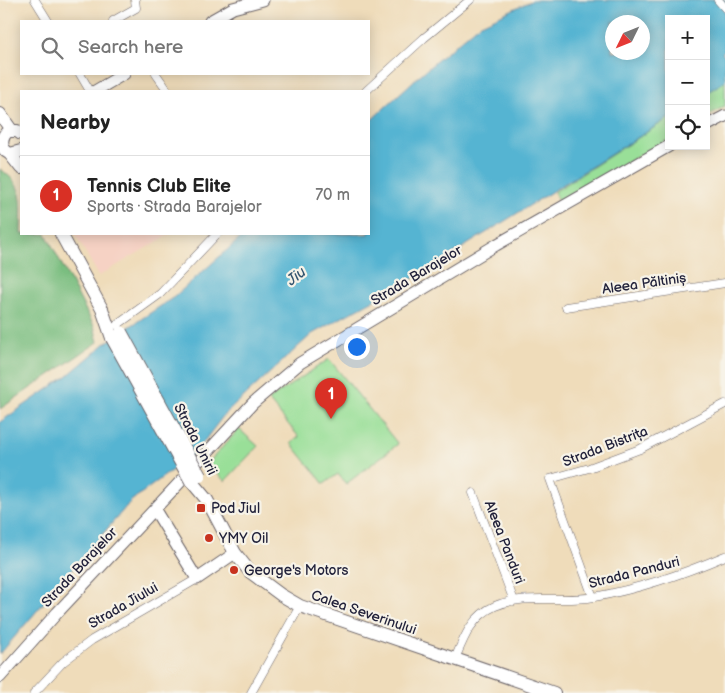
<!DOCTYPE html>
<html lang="en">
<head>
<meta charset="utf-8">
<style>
	:root { --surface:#fff; --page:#f2f2f2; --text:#222; --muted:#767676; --line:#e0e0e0; --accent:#d93025 }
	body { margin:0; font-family:"Balsamiq Sans",sans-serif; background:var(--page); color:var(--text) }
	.controls { position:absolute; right:15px; top:15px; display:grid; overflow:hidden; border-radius:0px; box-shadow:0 2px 12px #0003 }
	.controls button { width:45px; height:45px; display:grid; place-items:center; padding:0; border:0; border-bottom:1px solid var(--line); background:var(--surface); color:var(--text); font:25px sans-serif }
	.compass { position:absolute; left:605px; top:15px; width:45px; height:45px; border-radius:50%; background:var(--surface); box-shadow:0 2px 12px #0003; rotate:227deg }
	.you { position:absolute; left:356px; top:346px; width:18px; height:18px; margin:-12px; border:4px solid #fff; border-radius:50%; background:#1a73e8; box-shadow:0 0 0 8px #1a73e833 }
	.badge { display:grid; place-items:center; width:32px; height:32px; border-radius:50%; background:var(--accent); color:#fff; font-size:16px; font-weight:700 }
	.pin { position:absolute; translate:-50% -41px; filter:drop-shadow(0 1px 2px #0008) }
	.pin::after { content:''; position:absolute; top:26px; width:18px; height:15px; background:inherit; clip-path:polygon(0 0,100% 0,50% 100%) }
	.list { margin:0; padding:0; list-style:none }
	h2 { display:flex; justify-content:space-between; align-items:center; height:65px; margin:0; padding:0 20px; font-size:21px }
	h2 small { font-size:16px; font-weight:400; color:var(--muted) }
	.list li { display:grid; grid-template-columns:32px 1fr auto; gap:15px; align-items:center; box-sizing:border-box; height:80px; padding:0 20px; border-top:1px solid var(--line) }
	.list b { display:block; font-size:19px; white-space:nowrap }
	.list p { margin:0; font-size:16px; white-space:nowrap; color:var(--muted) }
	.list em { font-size:16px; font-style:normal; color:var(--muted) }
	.icon { flex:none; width:28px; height:28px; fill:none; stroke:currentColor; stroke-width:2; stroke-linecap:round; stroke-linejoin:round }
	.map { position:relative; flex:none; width:725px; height:693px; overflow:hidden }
	.search { position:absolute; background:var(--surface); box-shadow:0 2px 12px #0003; left:20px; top:20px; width:350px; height:55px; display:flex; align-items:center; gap:12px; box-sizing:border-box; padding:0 18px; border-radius:0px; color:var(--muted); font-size:19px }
	.panel { position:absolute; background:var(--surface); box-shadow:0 2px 12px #0003; left:20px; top:90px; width:350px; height:145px; border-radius:0px }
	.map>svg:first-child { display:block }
</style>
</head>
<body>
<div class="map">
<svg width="725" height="693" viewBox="0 0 725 693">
	<rect width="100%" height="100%" fill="#f7f3e8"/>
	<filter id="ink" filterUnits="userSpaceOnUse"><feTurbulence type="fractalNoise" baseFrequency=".02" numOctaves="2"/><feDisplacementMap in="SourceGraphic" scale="10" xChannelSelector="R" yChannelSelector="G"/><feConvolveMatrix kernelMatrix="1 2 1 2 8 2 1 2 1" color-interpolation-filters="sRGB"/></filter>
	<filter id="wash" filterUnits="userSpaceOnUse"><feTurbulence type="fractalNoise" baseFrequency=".0096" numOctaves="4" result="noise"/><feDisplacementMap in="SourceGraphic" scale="20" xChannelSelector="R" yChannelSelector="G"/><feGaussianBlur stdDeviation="1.12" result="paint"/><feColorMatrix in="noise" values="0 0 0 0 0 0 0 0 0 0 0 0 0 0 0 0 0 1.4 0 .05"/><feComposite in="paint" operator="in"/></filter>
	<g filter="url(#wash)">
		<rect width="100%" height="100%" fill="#efdcba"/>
		<!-- built -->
		<path fill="#f6d2c4" d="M75,234h95l-71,42z"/>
		<!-- green -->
		<path fill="#99df98" stroke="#5e806a" d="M725,81v25l-19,11v-24z
			M669,118v21l-110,62 -5,-9z
			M329,359l69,85 -52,40 -8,-10 -14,10 -33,-41 8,-6 -31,-37z
			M239,429l19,17 -33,35 -18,-17z"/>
		<!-- forest -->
		<path fill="#7abe80" stroke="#4e705e" d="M0,169c27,17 21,37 21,65h25l48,92 4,16 -98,67z"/>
		<!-- water -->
		<path fill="#54b4d2" stroke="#3b6b86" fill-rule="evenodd" d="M533,0h192v50l-3,3 3,3v25l-19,12v-74h-37v99l-250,157 -107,59 -88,81 -29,38 -64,48 -131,153v-232l67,-46 40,-34 67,-45 71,-63h124v-112l51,-47 59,-50zM612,22h30v30h-30z"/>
	</g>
	<g filter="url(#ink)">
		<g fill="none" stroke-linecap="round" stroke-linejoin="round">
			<defs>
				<path id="street" d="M35,0l13,21
					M718,0l7,8
					M113,21l23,-13 -1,-8
					M80,74l10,17
					M156,74l12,17
					M366,91l58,-53 46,-38
					M566,307l159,-24
					M117,325l43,-31 57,-60
					M473,493l41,108
					M593,597l-43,-118 39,-11 51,-19 85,-45
					M455,659c9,-22 17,-43 40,-53 31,-13 67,-3 99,-9 45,-8 89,-23 131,-41
					M34,693l29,-31 29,-22 105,-61
					M251,693l49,-87"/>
				<path id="secondary" d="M210,21l23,-13 30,-8
					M95,91l29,-17
					M706,126l19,-10
					M200,460l53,-57 47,-40 196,-118 173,-99
					M155,510l42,69 38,-26
					M0,677l57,-64 125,-133"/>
				<path id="primary" d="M0,114l12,17
					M21,134l-4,-3h-9c-8,7 -8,18 2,23l11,-3
					M10,154l11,14
					M61,234l41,75 10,29
					M191,481l16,19 28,53 15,19 31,23 19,11 254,87"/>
			</defs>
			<!-- street casing -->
			<use href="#street" stroke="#6a6367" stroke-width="9"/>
			<!-- secondary casing -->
			<use href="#secondary" stroke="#6a6367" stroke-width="13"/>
			<!-- primary casing -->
			<use href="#primary" stroke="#6a6367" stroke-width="14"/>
			<!-- street -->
			<use href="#street" stroke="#fff" stroke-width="8"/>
			<!-- secondary -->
			<use href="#secondary" stroke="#fff" stroke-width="11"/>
			<!-- primary -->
			<use href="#primary" stroke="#fff" stroke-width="12"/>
			<defs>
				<path id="primary-bridge" d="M121,332l79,144
					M112,338l79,143"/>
			</defs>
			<!-- primary-bridge casing -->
			<use href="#primary-bridge" stroke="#6a6367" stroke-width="14" stroke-linecap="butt"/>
			<!-- primary-bridge -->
			<use href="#primary-bridge" stroke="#fff" stroke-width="12"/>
		</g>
	</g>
	<!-- markers -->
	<g fill="#c8321e" stroke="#f7f3e8" stroke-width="2">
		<rect x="196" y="503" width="10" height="10" rx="2.5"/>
		<circle cx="209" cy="538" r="5"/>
		<circle cx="234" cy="570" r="5"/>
	</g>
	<g text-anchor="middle" stroke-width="4.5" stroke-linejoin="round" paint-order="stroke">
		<!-- street labels -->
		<g font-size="14" fill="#22223b" stroke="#f7f3e8">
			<text transform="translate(416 275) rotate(-31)" y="5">Strada Barajelor</text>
			<text transform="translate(644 283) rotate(-8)" y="5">Aleea Păltiniș</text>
			<text transform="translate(196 439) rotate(63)" y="5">Strada Unirii</text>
			<text transform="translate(605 446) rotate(-21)" y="5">Strada Bistrița</text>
			<text transform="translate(505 542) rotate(69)" y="5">Aleea Panduri</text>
			<text transform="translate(79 567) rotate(-47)" y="5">Strada Barajelor</text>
			<text transform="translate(634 572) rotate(-14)" y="5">Strada Panduri</text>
			<text transform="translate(123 605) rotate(-30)" y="5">Strada Jiului</text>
			<text transform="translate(364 612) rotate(19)" y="5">Calea Severinului</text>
		</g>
		<!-- poi labels -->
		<g font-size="14" fill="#22223b" stroke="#f7f3e8" text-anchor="start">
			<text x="211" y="513">Pod Jiul</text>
			<text x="219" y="543">YMY Oil</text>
			<text x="244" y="575">George's Motors</text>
		</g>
		<!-- water labels -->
		<g font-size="15" font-style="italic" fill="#345570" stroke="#f7f3e8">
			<text transform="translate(296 276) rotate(-38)" y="5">Jiu</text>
		</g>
	</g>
</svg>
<div class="controls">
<button>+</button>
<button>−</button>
<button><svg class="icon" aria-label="locate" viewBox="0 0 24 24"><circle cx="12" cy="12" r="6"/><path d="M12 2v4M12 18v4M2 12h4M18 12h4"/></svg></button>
</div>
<svg class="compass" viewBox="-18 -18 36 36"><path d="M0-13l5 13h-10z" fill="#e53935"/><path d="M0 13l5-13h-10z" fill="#767676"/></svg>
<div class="you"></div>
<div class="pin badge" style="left:331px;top:419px">1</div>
<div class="search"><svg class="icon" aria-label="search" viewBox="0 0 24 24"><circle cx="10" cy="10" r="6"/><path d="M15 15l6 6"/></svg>Search here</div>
<section class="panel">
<h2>Nearby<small></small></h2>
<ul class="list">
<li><span class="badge">1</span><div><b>Tennis Club Elite</b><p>Sports · Strada Barajelor</p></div><em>70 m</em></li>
</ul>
</section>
</div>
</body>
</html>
